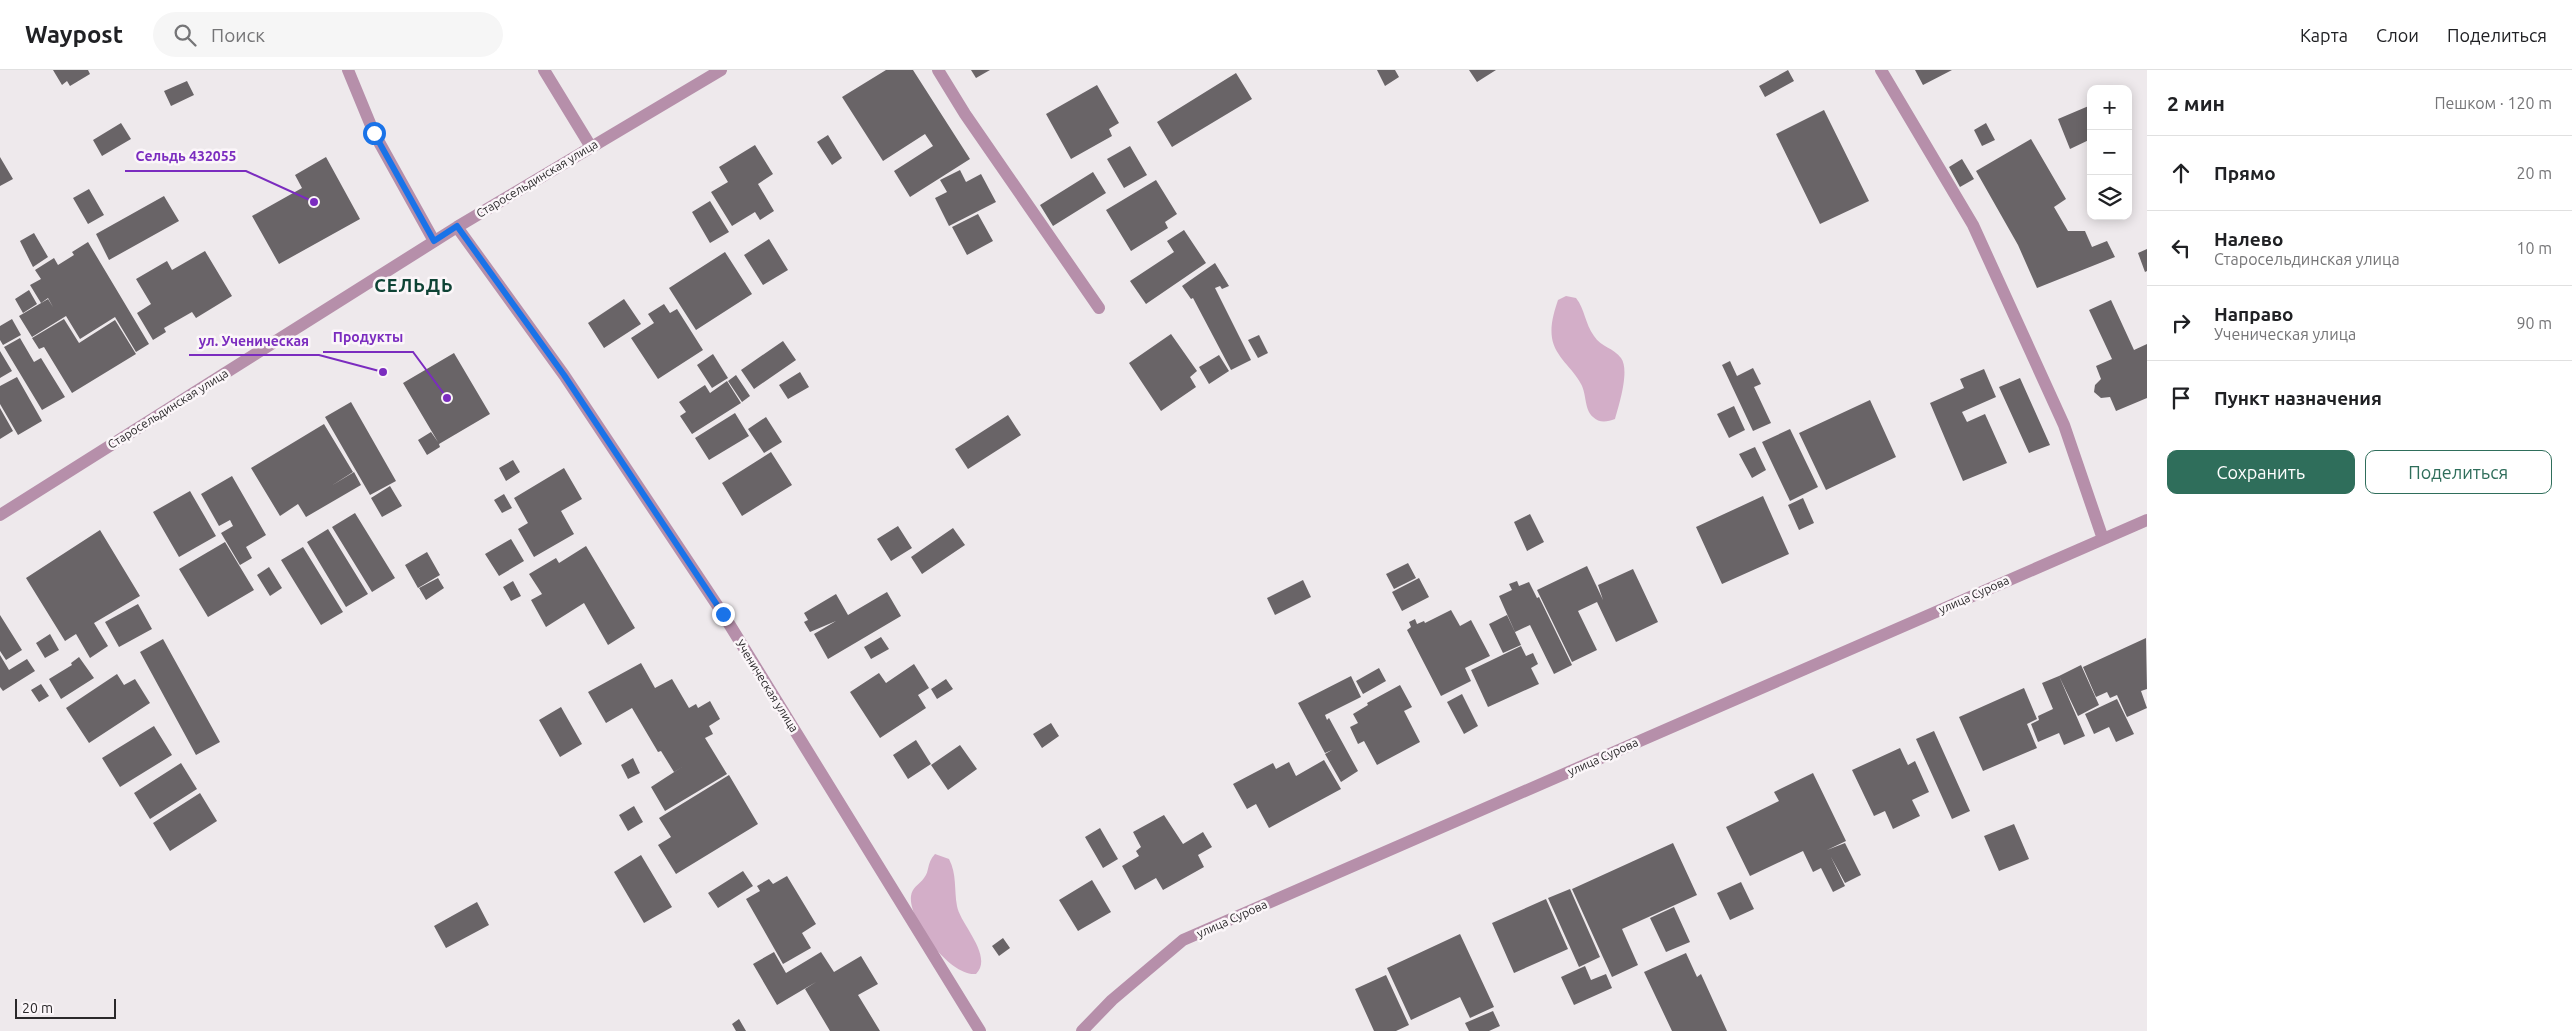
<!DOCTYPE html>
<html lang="ru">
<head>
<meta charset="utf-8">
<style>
	:root { --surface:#fff; --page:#f6f6f6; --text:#202124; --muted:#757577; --line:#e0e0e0; --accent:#2f6e5b }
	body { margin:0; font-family:Ubuntu,sans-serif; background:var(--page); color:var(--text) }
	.controls { position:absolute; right:15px; top:15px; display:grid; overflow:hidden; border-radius:10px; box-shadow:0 2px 12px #0003 }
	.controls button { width:45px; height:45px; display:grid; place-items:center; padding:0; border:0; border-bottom:1px solid var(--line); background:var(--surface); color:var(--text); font:25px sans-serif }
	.scale { position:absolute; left:15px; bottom:12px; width:101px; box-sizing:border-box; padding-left:5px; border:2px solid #2a282a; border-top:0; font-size:14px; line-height:18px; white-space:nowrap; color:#2a282a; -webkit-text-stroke:4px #fbf6f9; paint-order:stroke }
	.stop { position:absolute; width:15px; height:15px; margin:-11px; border:4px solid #1a73e8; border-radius:50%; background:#fff }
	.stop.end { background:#1a73e8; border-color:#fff; box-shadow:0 1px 5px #0008 }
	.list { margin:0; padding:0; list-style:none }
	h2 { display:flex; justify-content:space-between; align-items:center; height:65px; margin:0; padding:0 20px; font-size:21px }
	h2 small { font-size:16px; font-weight:400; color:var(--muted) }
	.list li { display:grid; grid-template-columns:32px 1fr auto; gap:15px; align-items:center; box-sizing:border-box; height:75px; padding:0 20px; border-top:1px solid var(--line) }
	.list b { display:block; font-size:19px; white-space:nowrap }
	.list p { margin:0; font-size:16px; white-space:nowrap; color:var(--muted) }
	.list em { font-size:16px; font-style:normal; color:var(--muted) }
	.actions { display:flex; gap:10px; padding:15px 20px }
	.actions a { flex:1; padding:11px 0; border:1px solid var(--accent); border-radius:10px; text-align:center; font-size:18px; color:var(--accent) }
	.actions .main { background:var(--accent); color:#fff }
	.icon { flex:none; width:28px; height:28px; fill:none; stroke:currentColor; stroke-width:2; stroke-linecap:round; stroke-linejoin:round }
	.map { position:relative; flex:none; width:2147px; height:961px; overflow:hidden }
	header { display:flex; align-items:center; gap:30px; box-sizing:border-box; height:70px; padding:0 25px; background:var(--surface); border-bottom:1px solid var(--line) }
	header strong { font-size:24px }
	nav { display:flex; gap:28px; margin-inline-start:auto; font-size:18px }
	.search { width:350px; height:45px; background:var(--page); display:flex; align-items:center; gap:12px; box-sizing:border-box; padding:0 18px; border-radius:28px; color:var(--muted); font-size:19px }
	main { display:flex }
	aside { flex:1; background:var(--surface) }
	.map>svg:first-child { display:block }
</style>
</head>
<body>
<header>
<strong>Waypost</strong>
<div class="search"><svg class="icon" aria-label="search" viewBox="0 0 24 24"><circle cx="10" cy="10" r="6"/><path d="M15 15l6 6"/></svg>Поиск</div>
<nav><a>Карта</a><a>Слои</a><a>Поделиться</a></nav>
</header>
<main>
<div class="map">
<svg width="2147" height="961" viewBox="0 0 2147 961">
	<rect width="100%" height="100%" fill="#eee9ec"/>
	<!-- green -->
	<path fill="#d3aec8" d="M1566,226l10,2c9,11 9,26 18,38 7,11 20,12 27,22 9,12 -2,47 -6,61 -8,3 -16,4 -22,-2 -9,-8 -6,-22 -12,-33 -8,-16 -26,-27 -29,-46 -2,-13 2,-26 6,-38z
		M935,784l14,5c8,15 5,31 8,47 3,18 37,50 19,68 -26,3 -68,-54 -65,-78 1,-9 8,-11 13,-18 6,-7 2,-14 11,-24z"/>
	<!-- building -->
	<path fill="#696467" d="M53,0h35l2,4 -20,12 -3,-5 -5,4z
		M886,0h27l57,89 -60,38 -16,-26 39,-25 -8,-12 -42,27 -41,-64z
		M971,0h19l-14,8z
		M1377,0h18l4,7 -14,9z
		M1469,0h27l-19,12z
		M1788,0l6,11 -29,16 -6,-11z
		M1915,0h37l-29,15z
		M1236,3l16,26 -80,48 -15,-25z
		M187,11l7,14 -23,11 -7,-15z
		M1097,15l22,38 -10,6 3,7 -41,23 -25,-45z
		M2091,35v34l-21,10 -12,-30z
		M1824,40l45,91 -49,23 -44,-90z
		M121,53l10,16 -29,17 -9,-16z
		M1986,53l9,17 -13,6 -8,-16z
		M828,65l14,23 -10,7 -15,-23z
		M2031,69l35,60 -12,8 14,24h17l7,16 15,-6 8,16 -78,31 -19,-43 -42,-74z
		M755,75l18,29 -15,10 16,27 -14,9 -5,-8 -23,14 -21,-34 17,-10 -9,-15z
		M1130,76l17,29 -23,13 -17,-29z
		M0,87l13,22 -13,7z
		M326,87l34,62 -81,45 -27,-48 50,-28 -7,-13z
		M1962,89l12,20 -14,8 -11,-20z
		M960,100l6,12 15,-8 15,28 -47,24 -14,-28 12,-6 -7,-12z
		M1093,102l13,21 -53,33 -13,-21z
		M1156,110l21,34 -12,8 3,6 -37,23 -25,-41z
		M89,119l15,26 -16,9 -15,-26z
		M164,126l15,25 -70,39 -13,-26z
		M710,131l19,31 -19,11 -18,-31z
		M978,144l15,27 -26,14 -15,-28z
		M1184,160l22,33 -60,41 -16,-23 44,-29 -7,-11z
		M34,163l14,24 -15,10 -13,-26z
		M769,169l19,31 -25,15 -19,-30z
		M88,172l61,102 -13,8 -21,-35 -35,22 -14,-23 -34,21 -13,-21 29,-17 5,8 -5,-9 -7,5 -11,-18 11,-6 -6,-9 19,-12 4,7 16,-10 -2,-3z
		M2147,179v22l-2,1 -7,-19z
		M205,181l27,45 -36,22 -4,-6 -28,16 2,4 -13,8 -16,-27 14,-9 -15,-25 31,-18 5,9z
		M725,182l27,42 -56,36 -27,-42z
		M1215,193l14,23 -7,3 -2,-3 -5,2 36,72 -20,10 -38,-72 -2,1 -9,-13z
		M29,220l8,14 -14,9 -8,-14z
		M624,229l17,25 -37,24 -16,-25z
		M2111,230l23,50 13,-6v54l-31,13 -6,-14 -9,1 -7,-6 1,-7 6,-6 -5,-13 16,-7 -23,-49z
		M664,234l6,9 7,-4 26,41 -45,29 -27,-41 23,-15 -6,-9z
		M12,249l9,16 -18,10 -3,-5v-14z
		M64,249l15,24 36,-23 21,34 -64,39 -28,-46 -5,2 -7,-11z
		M1171,264l26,37 -7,6 6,10 -35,24 -32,-48z
		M1259,265l9,18 -10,5 -10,-18z
		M20,268l14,24 7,-4 24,39 -23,13 -38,-63z
		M783,271l13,19 -42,29 -13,-19z
		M0,281l12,20 -12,7z
		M454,283l36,61 -51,30 1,3 -13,8 -9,-15 13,-8 7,10 -35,-59z
		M713,284l15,24 -16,10 -15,-23z
		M1219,285l10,16 -20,13 -10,-17z
		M1730,291l7,15 16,-8 8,16 -7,3 17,36 -18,8 -31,-66z
		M1984,299l12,28 -34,15 5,10 18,-8 22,49 -44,18 -33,-78 34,-15 -4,-9z
		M800,302l9,15 -21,12 -9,-14z
		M736,305l14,21 -8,6 -14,-21z
		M17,307l25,44 -24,14 -18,-31v-18z
		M2020,308l30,67 -21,8 -30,-66z
		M727,311l14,22 -49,31 -12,-18 6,-4 -7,-10 26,-17 5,8z
		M1870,330l26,57 -70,33 -27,-57z
		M351,332l45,79 -26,14 -45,-78z
		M1734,336l11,24 -16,8 -12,-24z
		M0,338l13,23 -13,8z
		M735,343l14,23 -40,24 -14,-22z
		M1008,345l13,20 -53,34 -13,-20z
		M766,347l16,25 -18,11 -16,-24z
		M324,354l29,48 -22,14 23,-14 7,13 -55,32 -8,-13 -18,12 -29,-48z
		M1790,359l28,58 -28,14 -28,-59z
		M1755,377l11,23 -14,8 -13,-24z
		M771,382l21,33 -50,31 -20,-33z
		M513,390l7,12 -14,9 -7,-13z
		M564,398l18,31 -21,12 13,23 -40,23 -16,-28 10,-6 -14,-25z
		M232,406l34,59 -20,12 6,11 -12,7 -19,-32 12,-7 -3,-6 -11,6 -18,-32z
		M390,416l12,20 -20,11 -11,-19z
		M190,421l26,45 -37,21 -26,-45z
		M504,424l8,14 -10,5 -8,-13z
		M1763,426l26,58 -67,30 -26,-57z
		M1803,428l11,25 -15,7 -11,-25z
		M355,443l40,65 -23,14 -40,-65z
		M1530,444l14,28 -17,9 -13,-29z
		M898,456l14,22 -21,13 -14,-22z
		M953,458l12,17 -43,29 -11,-17z
		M328,459l40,65 -22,13 -39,-65z
		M100,460l40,66 -46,27 14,23 -18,12 -14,-24 -11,7 -39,-63z
		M511,469l13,22 -25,15 -14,-22z
		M225,472l29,48 -46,27 -29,-48z
		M586,476l49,82 -27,17 -24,-42 -38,24 -15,-27 11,-6 -13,-20 27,-16 3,5z
		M303,477l40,65 -22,13 -40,-65z
		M427,482l13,23 -22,13 -13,-23z
		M1408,493l8,15 -22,11 -8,-15z
		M1587,496l16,34 -5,-15 35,-16 25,53 -42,20 -19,-40 -19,9 19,39 -25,12 -35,-72z
		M269,497l13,21 -12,8 -13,-21z
		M438,508l6,10 -18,12 -7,-12z
		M1419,508l10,19 -27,14 -10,-19z
		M1303,510l8,17 -36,18 -8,-17z
		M513,511l8,15 -10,5 -8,-14z
		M1517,511l2,5 10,-4 8,16 2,-1 33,68 -18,9 -24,-49 -15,7 -16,-36 13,-6 -3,-6z
		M887,522l14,24 -73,43 -14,-25 22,-13 -26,11 -6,-10 4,-2 -4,-7 32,-19 12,21z
		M138,534l14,25 -33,18 -14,-25z
		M1451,540l9,16 11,-6 19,36 -25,12 6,13 -30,15 -34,-66 4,-3 -2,-5 6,-3 2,5 7,-3 1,2z
		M0,545l22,35 -16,10 -6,-9z
		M1507,545l14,30 -18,8 -14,-29z
		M50,564l9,16 -14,8 -9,-15z
		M881,567l8,12 -18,10 -7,-12z
		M2146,568l1,51 -6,2 6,17 -20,9 -10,-22 -7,3 -3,-6 -11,5 -13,-30z
		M163,569l57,103 -24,13 -56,-103z
		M1521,576l5,10 7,-3 5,11 -7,4 8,16 -51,23 -17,-37z
		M0,585l9,15 18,-11 8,12 -32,20 -3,-4z
		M79,587l15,21 -33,21 -12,-20 23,-14 -1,-2z
		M641,593l14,25 17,-9 17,29 7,-4 2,4 12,-7 10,18 -11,7 4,8 -8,4 22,36 -62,37 -14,-24 34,-22 -11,7 -13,-21 -3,1 -26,-44 -26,15 -18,-31z
		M914,594l15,24 -11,7 8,13 -46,30 -30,-46 29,-19 7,10z
		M2081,595l18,40 -21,11 -19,-40z
		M1379,598l7,13 -23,13 -7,-13z
		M117,604l7,11 11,-6 15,24 -61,40 -23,-35z
		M1351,606l10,21 -36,18 2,5 2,-2 29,53 -17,11 -16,-28 7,-4 -7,3 -27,-50z
		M2059,606l26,60 -21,9 -5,-12 -21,9 -7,-18 8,-4 -1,-4 15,-7 -11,-26z
		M946,609l7,10 -16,10 -6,-10z
		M41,614l8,12 -10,6 -8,-12z
		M1400,615l12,22 -8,4 16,31 -43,23 -13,-24 -6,3 -8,-17 8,-4 -5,-9 15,-9 -1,-2z
		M2024,618l13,31 -10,5 10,24 -54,23 -24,-54z
		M1462,624l16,32 -14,8 -17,-32z
		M2117,629l17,35 -18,8 -7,-15 -15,7 -9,-20z
		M561,637l21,37 -22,13 -21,-37z
		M1051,653l8,13 -17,12 -9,-14z
		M154,656l18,29 -52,32 -18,-29z
		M1934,661l36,80 -18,8 -36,-80z
		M916,670l15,24 -23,15 -15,-24z
		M960,675l17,24 -29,21 -17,-25z
		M1900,678l8,17 7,-4 14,31 -17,8 8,16 -27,13 -8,-18 -11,5 -22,-46z
		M633,688l7,15 -12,6 -7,-14z
		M1324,690l17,29 -72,39 -13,-24 -9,5 -14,-25 40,-21 3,6 13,-7 7,14z
		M181,693l16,26 -47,30 -16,-26z
		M1813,703l33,68 -19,9 18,-7 16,32 -16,8 -14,-26 14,29 -12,6 -12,-24 -8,4 -10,-21 -53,25 -24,-49 53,-26 -5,-9z
		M729,705l29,49 -82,50 -18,-29 13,-8 -12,-19z
		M200,723l17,28 -47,30 -17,-28z
		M634,736l9,16 -15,9 -9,-16z
		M1164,745l19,29 20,-12 9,15 -14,8 6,12 -41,23 -7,-12 -21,12 -13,-24 17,-10 -3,-5 5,-4 -8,-15z
		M2014,754l15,35 -30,12 -15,-35z
		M1100,758l18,31 -15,9 -18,-31z
		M1673,773l24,52 -75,34 16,36 -26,12 -40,-88z
		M641,785l31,52 -28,16 -30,-51z
		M743,801l10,15 -35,22 -10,-15z
		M787,806l29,48 -14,9 9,15 -28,16 -37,-65 14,-8 -3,-5 12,-7 4,5z
		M1092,810l19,32 -33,19 -19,-31z
		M1741,812l13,27 -24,11 -13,-27z
		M1570,819l30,68 -21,10 -31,-69z
		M1546,829l22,50 -54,24 -22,-50z
		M477,832l12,23 -43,23 -12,-22z
		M1674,837l16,35 -24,10 -16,-34z
		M1460,864l34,73 -24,11 -10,-21 -49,23 -24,-52z
		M1003,868l7,10 -11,8 -7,-10z
		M774,882l12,21 35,-21 13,20 27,-16 17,28 -20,11 22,36h-50l-25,-42 11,-7 -39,23 -24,-41z
		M1686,883l11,24 4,-3 26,57h-55l-28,-59z
		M1585,896l6,14 15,-6 6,14 -38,17 -13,-28z
		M1386,905l23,50 -13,6h-22l-19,-42z
		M1493,941l7,15 -11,5h-20l-4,-8z
		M739,949l7,12h-10l-4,-7z"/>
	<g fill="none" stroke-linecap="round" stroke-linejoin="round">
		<!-- lane -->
		<path stroke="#b68faa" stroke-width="12" d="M348,0l26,63 60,108
			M544,0l47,77
			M938,0l27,44 134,194"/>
		<!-- street -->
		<path stroke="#b68faa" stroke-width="12" d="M1881,0l92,155 91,200 39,114
			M457,157l107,148 159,239 257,417
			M0,445l457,-288 264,-157
			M1082,961l30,-31 71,-60 964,-420"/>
	</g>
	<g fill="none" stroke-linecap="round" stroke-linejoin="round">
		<!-- route -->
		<path stroke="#1a73e8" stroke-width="6" d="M374,63l60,108 23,-15 107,149 159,239"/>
	</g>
	<g text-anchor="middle" stroke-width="5" stroke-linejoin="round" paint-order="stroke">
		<!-- street labels -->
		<g font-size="12" fill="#2a282a" stroke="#fbf6f9">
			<text transform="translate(537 109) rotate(-31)" y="4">Старосельдинская улица</text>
			<text transform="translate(168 339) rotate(-32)" y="4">Старосельдинская улица</text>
			<text transform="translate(1974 525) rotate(-24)" y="4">улица Сурова</text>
			<text transform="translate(767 616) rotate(58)" y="4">Ученическая улица</text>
			<text transform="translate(1603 687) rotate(-24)" y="4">улица Сурова</text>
			<text transform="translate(1232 849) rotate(-24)" y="4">улица Сурова</text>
		</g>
		<!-- district labels -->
		<g font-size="18" font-weight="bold" letter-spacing="1" fill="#0e4335" stroke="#fbf6f9">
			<text x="414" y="222">СЕЛЬДЬ</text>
		</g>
	</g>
	<!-- callouts -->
	<path fill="none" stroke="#7b2cbf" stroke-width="2" d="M314 132L246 101H125M447 328L413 282H323M383 302L319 285H189"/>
	<g fill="#7b2cbf" stroke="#fbf6f9" stroke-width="2">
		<circle cx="314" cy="132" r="5"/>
		<circle cx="447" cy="328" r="5"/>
		<circle cx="383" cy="302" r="5"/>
	</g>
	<g font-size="14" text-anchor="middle" font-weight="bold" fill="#7b2cbf" stroke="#fbf6f9" stroke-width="5" stroke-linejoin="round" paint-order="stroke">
		<text x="186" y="91">Сельдь 432055</text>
		<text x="368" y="272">Продукты</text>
		<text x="254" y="276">ул. Ученическая</text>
	</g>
</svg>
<div class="controls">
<button>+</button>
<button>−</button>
<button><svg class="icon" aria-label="layers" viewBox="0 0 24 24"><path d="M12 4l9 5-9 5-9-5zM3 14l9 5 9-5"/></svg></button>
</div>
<div class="scale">20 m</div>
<div class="stop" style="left:374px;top:63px"></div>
<div class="stop end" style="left:723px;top:544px"></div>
</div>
<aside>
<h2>2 мин<small>Пешком · 120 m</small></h2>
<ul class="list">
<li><svg class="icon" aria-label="ahead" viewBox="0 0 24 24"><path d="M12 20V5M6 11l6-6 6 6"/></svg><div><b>Прямо</b></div><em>20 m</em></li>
<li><svg class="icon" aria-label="left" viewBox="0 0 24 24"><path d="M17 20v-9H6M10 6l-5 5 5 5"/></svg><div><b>Налево</b><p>Старосельдинская улица</p></div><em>10 m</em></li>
<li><svg class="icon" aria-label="right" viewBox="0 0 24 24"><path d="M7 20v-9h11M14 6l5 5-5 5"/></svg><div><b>Направо</b><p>Ученическая улица</p></div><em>90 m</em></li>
<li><svg class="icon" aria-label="arrive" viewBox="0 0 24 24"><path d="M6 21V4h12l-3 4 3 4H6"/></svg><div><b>Пункт назначения</b></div></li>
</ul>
<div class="actions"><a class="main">Сохранить</a><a>Поделиться</a></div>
</aside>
</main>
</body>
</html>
